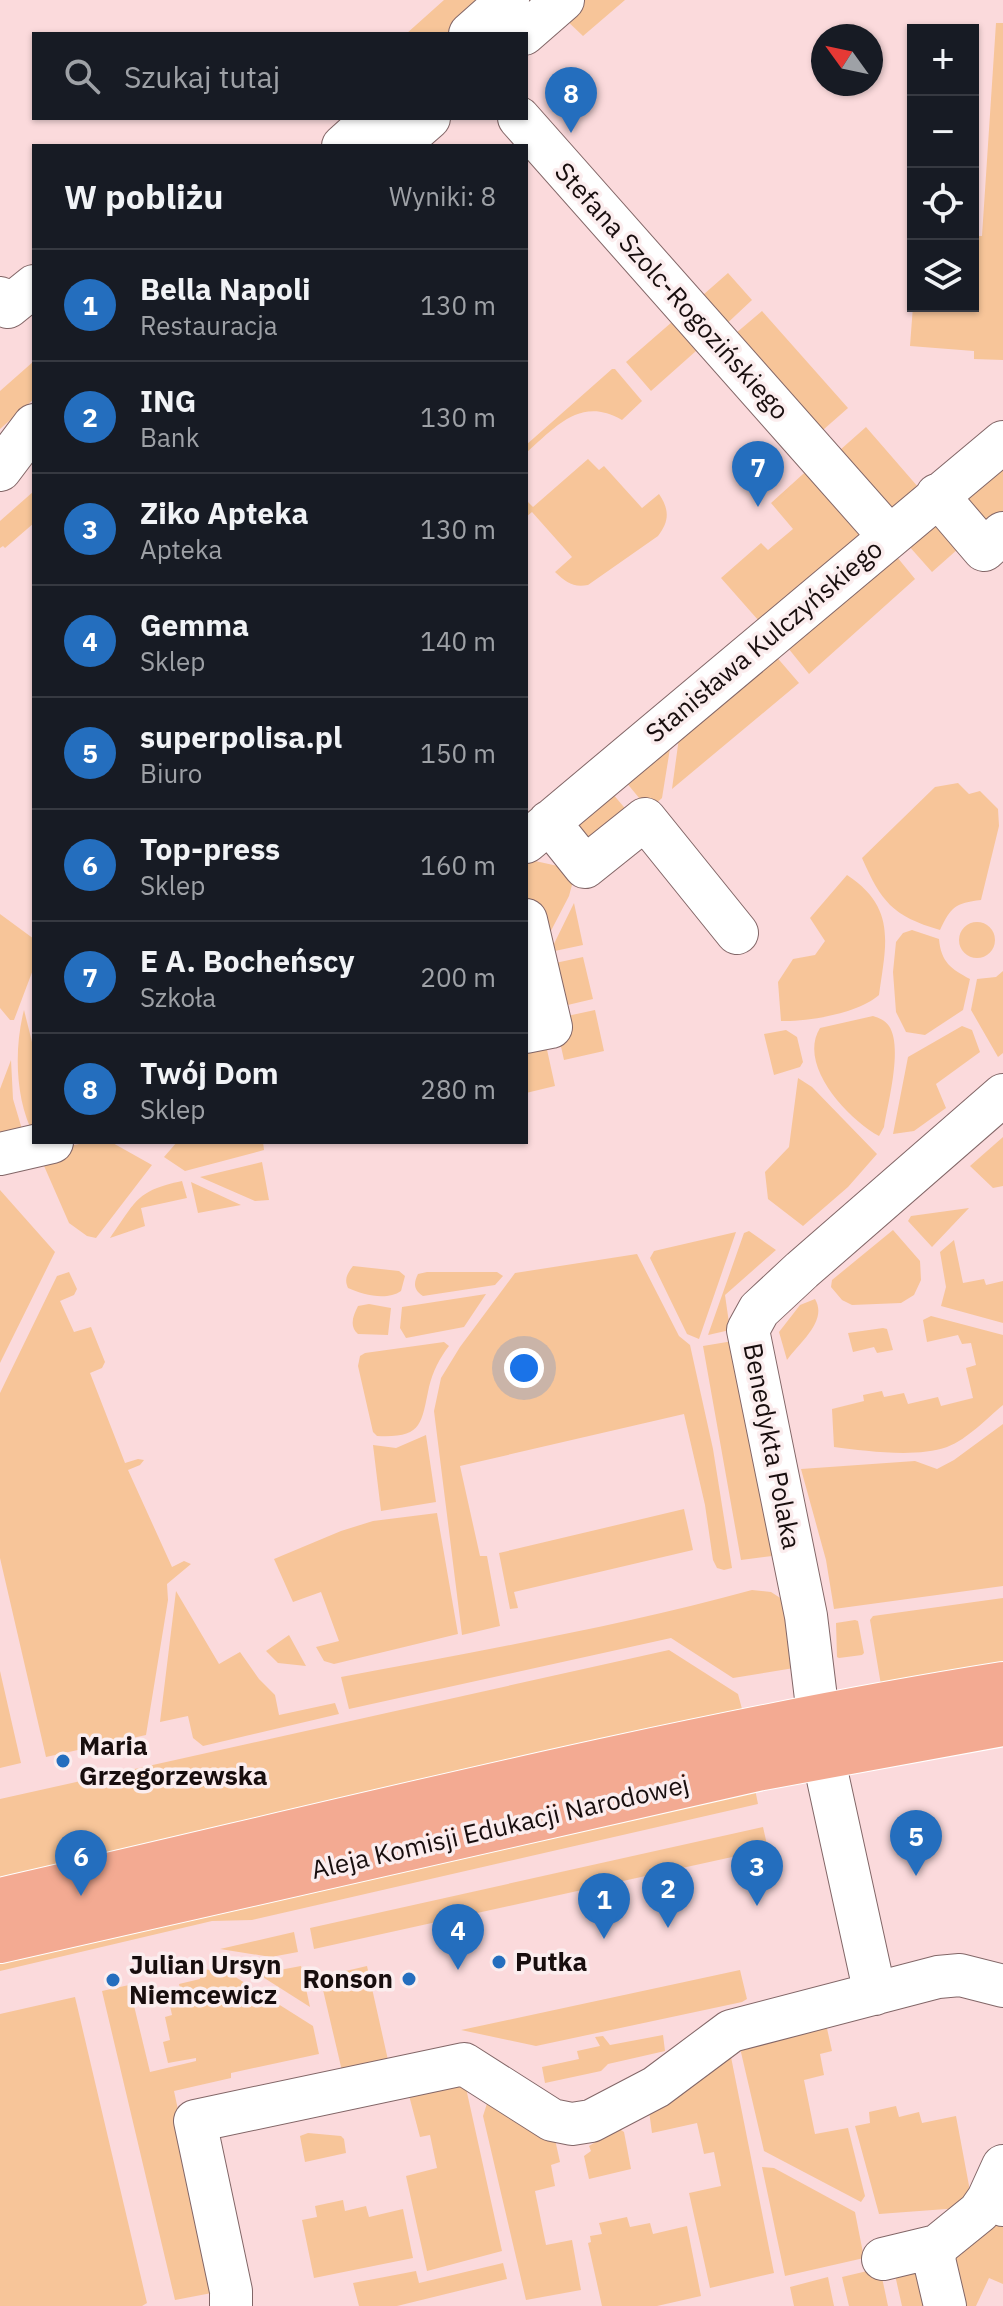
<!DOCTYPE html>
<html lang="pl">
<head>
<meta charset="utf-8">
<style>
	:root { --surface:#171b24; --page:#20242c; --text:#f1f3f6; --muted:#9ea1a6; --line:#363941; --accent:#246ebe }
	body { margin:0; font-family:"IBM Plex Sans",sans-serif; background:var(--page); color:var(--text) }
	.controls { position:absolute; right:24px; top:24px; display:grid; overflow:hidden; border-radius:0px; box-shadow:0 2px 6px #0004 }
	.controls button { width:72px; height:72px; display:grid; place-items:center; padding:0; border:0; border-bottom:2px solid var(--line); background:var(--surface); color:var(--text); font:40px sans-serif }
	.compass { position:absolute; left:811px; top:24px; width:72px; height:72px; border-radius:50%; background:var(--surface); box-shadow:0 2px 6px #0004; rotate:303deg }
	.you { position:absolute; left:524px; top:1368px; width:28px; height:28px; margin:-20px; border:6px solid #fff; border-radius:50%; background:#1a73e8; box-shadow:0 0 0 12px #1a73e833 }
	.badge { display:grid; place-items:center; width:52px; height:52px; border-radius:50%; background:var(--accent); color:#fff; font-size:26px; font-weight:700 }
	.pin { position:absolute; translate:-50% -66px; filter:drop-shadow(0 2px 4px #0008) }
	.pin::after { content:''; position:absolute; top:42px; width:28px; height:24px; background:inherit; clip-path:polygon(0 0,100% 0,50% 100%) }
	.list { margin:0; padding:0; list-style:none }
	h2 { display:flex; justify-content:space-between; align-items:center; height:104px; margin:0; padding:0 32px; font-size:34px }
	h2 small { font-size:26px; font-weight:400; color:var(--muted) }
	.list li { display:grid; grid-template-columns:52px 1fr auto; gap:24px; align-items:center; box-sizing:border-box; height:112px; padding:0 32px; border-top:2px solid var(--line) }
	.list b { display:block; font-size:30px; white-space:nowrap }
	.list p { margin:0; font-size:26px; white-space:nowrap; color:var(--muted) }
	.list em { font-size:26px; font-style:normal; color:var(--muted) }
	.icon { flex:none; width:44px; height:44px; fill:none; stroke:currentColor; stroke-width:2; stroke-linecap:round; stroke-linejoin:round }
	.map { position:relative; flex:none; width:1003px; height:2306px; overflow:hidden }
	.search { position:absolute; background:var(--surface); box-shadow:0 2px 6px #0004; left:32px; top:32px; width:496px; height:88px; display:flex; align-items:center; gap:20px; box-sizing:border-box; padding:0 28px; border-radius:0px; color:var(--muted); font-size:30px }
	.panel { position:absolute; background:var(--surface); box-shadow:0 2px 6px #0004; left:32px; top:144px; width:496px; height:1000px; border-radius:0px }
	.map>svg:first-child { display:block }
</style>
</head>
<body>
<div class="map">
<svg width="1003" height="2306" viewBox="0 0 1003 2306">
	<rect width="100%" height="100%" fill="#fbdadc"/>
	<!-- green -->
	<path fill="#f7c599" d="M444,0h44l-39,34h-43z
		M583,0h42l-42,36 -20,-19z
		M996,23h7v337l-29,-1v-8l-64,-5 3,-40h60v-70h9z
		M728,273l24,27 -32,30 -25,-28z
		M762,311l86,97 -33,29 -86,-98z
		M680,315l25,28 -54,48 -25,-29z
		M34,361v38l-34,30v-38z
		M612,369h3l27,32 -20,19c-42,-24 -66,7 -96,33v-8z
		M866,427l59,68 -35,30 -59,-67z
		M588,459l11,11 5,-4 38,42 17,-14c11,16 10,28 -1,42l-70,49c-15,3 -22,-3 -33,-13l17,-15 -40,-45 -6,5v-17l7,7z
		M813,465l60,69 -108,94 -44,-50 40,-35 7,7 25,-21 -22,-26z
		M1003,466v58l-18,16 -38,-43z
		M34,491v32l-29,25 -2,-2 -3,2v-27z
		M935,506l32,35 -35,31 -32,-36z
		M888,546l27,33 -106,95 -29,-36z
		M768,647l31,36 -127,106 9,-66z
		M673,730l-11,68 -13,12 -28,-34z
		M958,783l11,11 11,-3 18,18 1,17 -18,74c-26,3 -30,7 -41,30 -48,-14 -59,-29 -78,-72l73,-71z
		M607,787l27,32 -47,40 -26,-32z
		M526,859l50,11 -7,26 -28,54 -15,-60z
		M847,875c50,33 39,69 32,120 -20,18 -71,27 -98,26l-3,-39 15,-23 22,-4 10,-14 -15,-23z
		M574,903l9,42 -33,7z
		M0,914l34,25v28l-20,53h-4l-10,-12z
		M959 940a18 18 0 1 1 36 0a18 18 0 1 1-36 0Z
		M912,930l27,9c2,23 12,30 31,40l-7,31 -38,25 -19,-3 -10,-20 -3,-40 3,-30 7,-9z
		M583,957l10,42 -38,9 -9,-43z
		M1003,971v82l-5,4 -27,-47 6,-31 19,-2z
		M24,1010l10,40v85c-19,-35 -20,-87 -10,-125z
		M595,1010l9,41 -40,9 -6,-27v-15z
		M873,1016c6,2 12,4 16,10 14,21 -1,76 -5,101l-5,9c-31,-17 -82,-71 -59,-108z
		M962,1026l10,4 8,22 -44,32 10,24 -32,23 -21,3 15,-77z
		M786,1030l11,7 6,25 -3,5 -26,8 -10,-41z
		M544,1036l11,50 -29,7v-53z
		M11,1060l2,39 11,37 -24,10v-57z
		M798,1078l14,9 65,67 -29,33 -45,39 -35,-27 -3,-27 24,-25z
		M1003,1137v49l-10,2 -23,-22z
		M90,1142h21l41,23 -56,73 -9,-2 -18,-13 -28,-64 2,-8z
		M177,1142h86l1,8 -79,21 -21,-14z
		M262,1162l7,38 -14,1 -55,-24z
		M182,1181l5,17 -46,10 4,18 -35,12c27,-38 26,-47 72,-57z
		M191,1182l50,23 -43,8z
		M0,1190l55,62 -55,111z
		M969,1208l-37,39 -24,-26 3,-5z
		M893,1230l27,31 1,19 -7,15 -13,8 -49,2 -10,-5 -11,-13 1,-7z
		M749,1231l27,19 -51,45 5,35 -22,5 36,-102z
		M736,1232l-37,107 -12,-5 -37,-76 4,-7z
		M954,1240l9,43 21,-4 2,6 17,-4v42l-62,-17 5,-19 -6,-35z
		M637,1254l42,82 11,9 23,104 19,119 -8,2 -7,-2 -4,-8 -8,-55 -21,-91 -224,52 20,90h7l13,70 -38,9 -28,-224 7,-33 19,-31 55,-74z
		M353,1266l46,5 6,5 -4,15c-14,10 -38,4 -53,-3 -4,-9 -1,-14 5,-22z
		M69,1272l8,17 -3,6 -14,6 14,31 17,-5 14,35 -3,6 -12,5 35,90 13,-4 6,1 -4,5 -12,5 44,97 12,-6 7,3 -24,20 1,16 -22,135 -100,22 -46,-199v-165l57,-117z
		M427,1272h70l6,4 -8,9 -72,11c-9,-6 -10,-12 -5,-22z
		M486,1294l-22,33 -58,11 -6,-10 2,-21z
		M815,1299c13,22 -15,43 -28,61l-8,-28 21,-27z
		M369,1304l22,4 -3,27 -30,-1c-9,-8 -5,-18 0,-28z
		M931,1316l72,19v70c-16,13 -35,34 -56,42 -31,11 -81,4 -113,0l-2,-38 32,-8 -1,-6 19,-4 2,6 20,-4 4,11 30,-7 3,9 32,-8 -7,-30 10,-3 -5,-22 -9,1 -4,-9 -31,7 -4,-22z
		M883,1328l4,1 6,21 -16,3 -3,-6 -21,5 -5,-19z
		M733,1341l39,215 -31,4 -38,-214z
		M444,1342l5,4c-10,13 -16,25 -20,41 -8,38 -7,51 -52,49l-4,-4 -15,-66 2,-10 5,-3z
		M1003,1424v162l-169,23 -8,-49 -25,-91 114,-8 22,8 17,-9z
		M426,1435l10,67 -55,9 -8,-66 23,3z
		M684,1509l9,41 -179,42 4,16 -8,1 -11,-56z
		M437,1513l21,121 -124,30 -10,-3 -8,-14 23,-6 -18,-49 -28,10 -19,-43 67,-28 32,-10z
		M752,1590l19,2 17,11 6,65 -61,10 -62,-40 -322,71 -8,-32c137,-26 276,-50 411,-87z
		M176,1591l43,73 21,-12 19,27 16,16 4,20 56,-12 4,11 -136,32 -10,-8 -5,-22 -28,6z
		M1003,1598v67l-122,20 -11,-65 3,-4z
		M855,1620l3,1 6,32 -2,2 -23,3 -2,-1 -1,-34z
		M289,1635l17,31 -28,-3 -12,-12z
		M669,1650l69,44 4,15 -742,168v-78z
		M0,1671l21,92 -21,5z
		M755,1789l3,15 -506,116 -40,1 -212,50v-9z
		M763,1827l5,22 -454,100 -4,-21z
		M294,1932l4,20 -27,5 -51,-8z
		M301,1966l9,41 -52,-33z
		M367,1966l21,94 -46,11 -22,-94z
		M198,1969l28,2 87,55 6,28 -88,19v5l-57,13 43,201 -42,8 -73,-309 27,-6 21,87 42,-10 4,-1v-3l-28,5 -5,-21 7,-2 -5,-23 7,-2 -5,-23 13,-3 -1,-5 21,-5z
		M740,1970l7,29 -5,3 -206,44 -75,-16z
		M75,1997l72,306 -5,3h-142v-292z
		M826,2024l6,27 -12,3 4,21 -20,5 11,54 33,-6 17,68 -4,6 -97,-51 -24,-103z
		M663,2035l2,16 -57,13 -7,7 -56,12 -3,-16 37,-8 -2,-8 23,-5 -5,-9 8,-1 7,9z
		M730,2052l44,221 -64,15 -21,-95 32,-7 -7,-34 -10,2 -7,-31 -45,10 -3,-22z
		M451,2078l15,10 36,163 -75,20 -21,-95 31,-8 -7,-33 -10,2 -13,-49z
		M490,2094l64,41 6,27 -9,3 4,21 -20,5 11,54 26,-5 9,50 -55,10 -43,-184z
		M896,2106l3,11 20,-5 3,11 34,-7 17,91 -94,7 -24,-88 15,-3 -1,-11z
		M618,2128l6,4 7,37 -42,10 -5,-23 7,-5 -2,-5z
		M308,2133l33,3 3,3 2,14 -41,9 -5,-26z
		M762,2167l12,1 81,44 9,46 -79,18z
		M343,2200l2,11 21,-5 3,11 34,-8 10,49 -99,20 -12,-58 15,-3 -2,-11z
		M627,2217l3,10 20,-4 3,11 34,-8 14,70 -44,10h-55l-14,-63 3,-1 -1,-6 12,-2 -3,-11z
		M1003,2220v64l-14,-6 -13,28h-22l-9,-58z
		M919,2259l10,47h-27l-9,-40z
		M503,2263l4,16 -110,27h-38l-6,-23 63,-12 3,12z
		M880,2268l8,38h-39l-7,-29z
		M828,2277l6,29h-40l-4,-19z"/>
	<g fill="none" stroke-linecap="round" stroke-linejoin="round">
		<defs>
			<path id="minor" d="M470,34l38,-34
				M524,34l39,-34
				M519,118l370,418
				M343,146l31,-28
				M397,146l32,-28
				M0,298l8,9 26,-21
				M0,470l34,-45
				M937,495l47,55 19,-17
				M549,822l36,45 60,-48 92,114
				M526,842l477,-400
				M526,920l25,107 -25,5
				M0,1154l52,-12
				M875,1994l-52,-238 -17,-140 -58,-286 11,-20 43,-40 201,-175
				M988,2199l15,-33
				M937,2246l-3,13 11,47
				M883,2259l54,-13 42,-34 9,-13 15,6
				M231,2306v-15l-36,-170 269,-57 88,56 20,4 19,-3 65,-34 75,-56 207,-54 22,-2 43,11"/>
			<path id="major" d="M0,1900c333,-76 665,-162 1003,-216
				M0,1941l762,-173 241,-44"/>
		</defs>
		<!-- minor casing -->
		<use href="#minor" stroke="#826667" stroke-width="44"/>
		<!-- major casing -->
		<use href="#major" stroke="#fff" stroke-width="46"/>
		<!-- minor -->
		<use href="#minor" stroke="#fff" stroke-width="42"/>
		<!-- major -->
		<use href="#major" stroke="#f3aa92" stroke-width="44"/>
	</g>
	<!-- markers -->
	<g fill="#246ebe" stroke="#fbedee" stroke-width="3">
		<circle cx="63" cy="1761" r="8"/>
		<circle cx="499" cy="1962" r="8"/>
		<circle cx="409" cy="1979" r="8"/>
		<circle cx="113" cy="1980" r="8"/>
	</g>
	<g text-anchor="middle" stroke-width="7" stroke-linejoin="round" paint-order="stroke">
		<!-- street labels -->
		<g font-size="26" fill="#180e0e" stroke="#fbedee">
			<text transform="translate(672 291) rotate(48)" y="9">Stefana Szolc-Rogozińskiego</text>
			<text transform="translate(764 641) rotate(-40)" y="9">Stanisława Kulczyńskiego</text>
			<text transform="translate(772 1446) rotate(79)" y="9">Benedykta Polaka</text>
			<text transform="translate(500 1827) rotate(-13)" y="9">Aleja Komisji Edukacji Narodowej</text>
		</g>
		<!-- poi labels -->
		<g font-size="26" font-weight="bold" fill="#180e0e" stroke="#fbedee" text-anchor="start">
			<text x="79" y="1755">Maria<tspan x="79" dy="30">Grzegorzewska</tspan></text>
			<text x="515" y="1971">Putka</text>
			<text x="129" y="1974">Julian Ursyn<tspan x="129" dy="30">Niemcewicz</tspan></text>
			<text x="393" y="1988" text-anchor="end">Ronson</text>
		</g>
	</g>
</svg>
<div class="controls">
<button>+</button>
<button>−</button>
<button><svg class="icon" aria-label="locate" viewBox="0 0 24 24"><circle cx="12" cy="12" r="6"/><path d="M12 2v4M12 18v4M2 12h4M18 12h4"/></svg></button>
<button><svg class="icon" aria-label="layers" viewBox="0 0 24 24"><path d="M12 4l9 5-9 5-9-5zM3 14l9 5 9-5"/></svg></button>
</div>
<svg class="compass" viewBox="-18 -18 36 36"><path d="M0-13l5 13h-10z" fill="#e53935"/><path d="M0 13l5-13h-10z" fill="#9ea1a6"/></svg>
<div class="you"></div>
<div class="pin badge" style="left:604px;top:1939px">1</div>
<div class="pin badge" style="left:668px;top:1928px">2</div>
<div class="pin badge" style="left:757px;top:1906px">3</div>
<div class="pin badge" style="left:458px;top:1970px">4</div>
<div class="pin badge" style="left:916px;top:1876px">5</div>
<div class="pin badge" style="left:81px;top:1896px">6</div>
<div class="pin badge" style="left:758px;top:507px">7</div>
<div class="pin badge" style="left:571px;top:133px">8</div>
<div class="search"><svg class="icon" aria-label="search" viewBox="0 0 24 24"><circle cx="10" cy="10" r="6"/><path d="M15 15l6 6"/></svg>Szukaj tutaj</div>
<section class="panel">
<h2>W pobliżu<small>Wyniki: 8</small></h2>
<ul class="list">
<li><span class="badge">1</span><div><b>Bella Napoli</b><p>Restauracja</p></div><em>130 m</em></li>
<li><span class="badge">2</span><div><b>ING</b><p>Bank</p></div><em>130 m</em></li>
<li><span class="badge">3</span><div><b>Ziko Apteka</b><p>Apteka</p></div><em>130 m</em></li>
<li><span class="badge">4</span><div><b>Gemma</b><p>Sklep</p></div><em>140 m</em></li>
<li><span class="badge">5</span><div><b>superpolisa.pl</b><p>Biuro</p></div><em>150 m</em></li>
<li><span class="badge">6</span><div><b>Top-press</b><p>Sklep</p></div><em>160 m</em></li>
<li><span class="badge">7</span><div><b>E A. Bocheńscy</b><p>Szkoła</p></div><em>200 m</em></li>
<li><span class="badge">8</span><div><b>Twój Dom</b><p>Sklep</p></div><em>280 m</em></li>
</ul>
</section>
</div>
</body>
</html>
